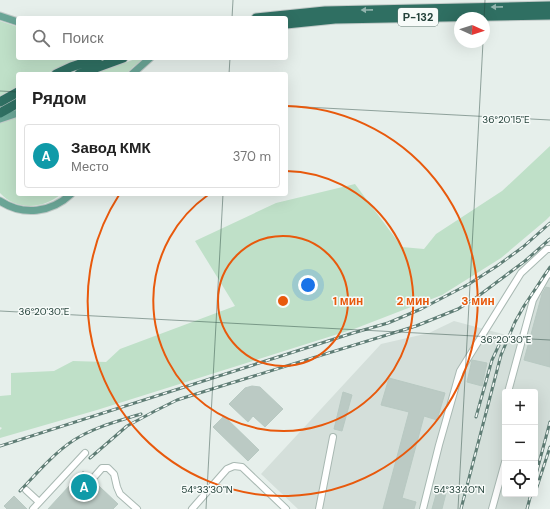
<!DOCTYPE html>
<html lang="ru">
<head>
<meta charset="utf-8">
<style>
	:root { --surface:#fff; --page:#f6f6f6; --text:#222; --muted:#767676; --line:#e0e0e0; --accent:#804e3d }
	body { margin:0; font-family:"DM Sans",sans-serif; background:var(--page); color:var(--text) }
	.controls { position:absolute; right:12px; bottom:12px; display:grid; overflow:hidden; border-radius:4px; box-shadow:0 4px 16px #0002 }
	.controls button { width:36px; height:36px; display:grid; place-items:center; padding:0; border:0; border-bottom:1px solid var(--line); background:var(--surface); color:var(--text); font:20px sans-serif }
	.compass { position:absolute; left:454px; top:12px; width:36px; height:36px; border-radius:50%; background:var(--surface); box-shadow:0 4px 16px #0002; rotate:93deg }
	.you { position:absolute; left:308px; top:285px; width:14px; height:14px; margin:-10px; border:3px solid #fff; border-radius:50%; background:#1a73e8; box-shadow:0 0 0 6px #1a73e833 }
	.badge { display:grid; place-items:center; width:26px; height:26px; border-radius:50%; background:var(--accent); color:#fff; font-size:13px; font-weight:700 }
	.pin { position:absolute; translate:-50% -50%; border:2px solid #fff; box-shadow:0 1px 4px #0006 }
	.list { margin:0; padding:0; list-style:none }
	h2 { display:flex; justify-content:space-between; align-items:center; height:52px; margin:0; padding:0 16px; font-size:17px }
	h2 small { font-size:13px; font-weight:400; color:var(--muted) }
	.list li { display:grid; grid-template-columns:26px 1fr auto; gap:12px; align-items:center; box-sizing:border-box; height:64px; margin:0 8px 8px; padding:0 8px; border:1px solid var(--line); border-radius:4px }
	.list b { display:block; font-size:15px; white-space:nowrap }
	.list p { margin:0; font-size:13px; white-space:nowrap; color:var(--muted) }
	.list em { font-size:13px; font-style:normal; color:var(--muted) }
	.icon { flex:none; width:22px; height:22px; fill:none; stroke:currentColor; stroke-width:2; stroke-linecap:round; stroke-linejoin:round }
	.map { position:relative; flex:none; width:550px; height:509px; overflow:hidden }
	.search { position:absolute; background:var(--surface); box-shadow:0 4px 16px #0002; left:16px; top:16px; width:272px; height:44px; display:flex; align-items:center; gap:10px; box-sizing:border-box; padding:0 14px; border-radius:4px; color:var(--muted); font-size:15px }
	.panel { position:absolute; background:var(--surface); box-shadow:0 4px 16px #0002; left:16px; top:72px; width:272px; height:124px; border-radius:4px }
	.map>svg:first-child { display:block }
</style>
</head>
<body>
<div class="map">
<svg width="550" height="509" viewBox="0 0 550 509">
	<rect width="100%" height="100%" fill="#e6efeb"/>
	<!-- built -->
	<path fill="#d4dfda" d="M550,275v152l-15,57v-92h-30v102h27l-3,15h-231l-37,-35 120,-130 48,-11 25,-12 63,17 28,-58z"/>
	<!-- green -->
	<path fill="#bfe0c8" d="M0,21l18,6v31h63l-36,16h-27v12l-18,10z
		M138,58h6l-11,9 -7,7h-32z
		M18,117v77h43c-17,15 -45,17 -61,-1v-70z
		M550,146v70l-4,4 -45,38 -59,37 -88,34 -257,81 -97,28v-8l2,-2 -2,-1v-31l11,-1v-22l43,-2 19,-10 33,1 14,-13 115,-43 -40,-65 81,-38 79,-19 47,63 22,2 12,-15 66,-43z"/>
	<!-- building -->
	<path fill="#bbcac4" stroke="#b8c9c2" d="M546,287l4,1v79l-26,-7 18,-66z
		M472,360l15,3 -5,23 -15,-4z
		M389,378l56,15 -8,27 -13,-4 -22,82 14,4 -2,7h-31l26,-97 -28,-7z
		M252,386l8,1 23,22 -18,18 -12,-11 -5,6 -19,-18 16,-16z
		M343,392l9,3 -10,36 -8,-2z
		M224,416l35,34 -11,11 -35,-34z
		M83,471l35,33 -5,5h-65z
		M437,491l9,2 -4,16h-10z
		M14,496l13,13h-20l-3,-3z"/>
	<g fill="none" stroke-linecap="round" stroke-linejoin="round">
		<defs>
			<path id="minor" d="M508,392l25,-92 13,-23 4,-5
				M95,476l7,-8h6l6,6 3,13 3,7 17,15
				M26,490l13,12
				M33,509l52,-56
				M192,509l35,-40 7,-3 8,1 44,42
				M319,509l14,-72
				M423,509l16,-64 21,-74 61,-98 26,-24h3
				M492,509l13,-47"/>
			<path id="major" d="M0,16l18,6
				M132,74l18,-16
				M0,119l18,-6
				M0,201c23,15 51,12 71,-7"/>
			<path id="highway" d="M256,18l69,-7 225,-5
				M286,24l49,-5 215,-4
				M56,74l15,-7 27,-9
				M79,74l44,-16
				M0,102l18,-10
				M0,113l18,-10"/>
		</defs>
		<!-- minor casing -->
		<use href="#minor" stroke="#a8b8b2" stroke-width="8"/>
		<!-- major casing -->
		<use href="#major" stroke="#c2cac8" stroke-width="9"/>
		<!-- highway casing -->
		<use href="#highway" stroke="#c2cac8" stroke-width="11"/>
		<!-- minor -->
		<use href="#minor" stroke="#fff" stroke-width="6"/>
		<!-- major -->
		<use href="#major" stroke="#6aa596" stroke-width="7"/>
		<!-- highway -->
		<use href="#highway" stroke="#2f6f62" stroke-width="9"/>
		<defs>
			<path id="rail" d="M476,417l16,-57 7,-15
				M0,446l353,-113 35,-10 33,-14 48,-25 28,-18 26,-19 27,-24
				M90,458l37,-32 28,-15 22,-11 51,-16 188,-58 42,-17 19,-12 48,-36 25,-22
				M535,478l15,-56
				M20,491c17,-18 34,-38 54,-51 20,-13 45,-19 67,-26
				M535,493l15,-46
				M461,509l40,-154 14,-33 9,-16 26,-39
				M527,509l4,-15"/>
		</defs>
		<!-- rail casing -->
		<use href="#rail" stroke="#5f7d75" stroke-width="3"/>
		<!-- rail -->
		<use href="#rail" stroke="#f7fbf9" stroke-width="1.5" stroke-dasharray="4.5" stroke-linecap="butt"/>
	</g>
	<!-- one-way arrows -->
	<defs><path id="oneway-solid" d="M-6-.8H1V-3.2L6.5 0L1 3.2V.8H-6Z"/></defs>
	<g fill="#93b5ae">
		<use href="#oneway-solid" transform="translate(497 7) rotate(179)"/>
		<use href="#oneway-solid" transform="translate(367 10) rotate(179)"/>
	</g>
	<!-- ticks -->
	<path fill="none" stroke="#24423a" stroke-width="1" stroke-opacity="0.45" d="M232,18l1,-18M484,19l1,-19M229,74l1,-16M0,91l18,1M286,106l264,14M0,311l550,29M206,509l17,-315M458,509l25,-467"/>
	<!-- distance rings -->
	<g fill="none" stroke="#e8590c" stroke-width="2">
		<circle cx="283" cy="301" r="65"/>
		<path d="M286 171A130 130 0 1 1 208 195"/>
		<path d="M286 106A195 195 0 1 1 119 195"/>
	</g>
	<g text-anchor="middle" stroke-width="3" stroke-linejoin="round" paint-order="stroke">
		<!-- shield labels -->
		<rect fill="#f7fbf9" stroke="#637a73" stroke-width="1" x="398" y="8" width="40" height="18" rx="3"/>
		<g font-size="11" font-weight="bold" fill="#24423a">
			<text x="418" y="21">Р-132</text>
		</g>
	</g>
	<g font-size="10" text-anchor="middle" fill="#24423a" stroke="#f7fbf9" stroke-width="3" stroke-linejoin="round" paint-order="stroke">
		<text x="506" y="123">36°20'15"E</text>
		<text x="44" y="315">36°20'30"E</text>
		<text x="506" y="343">36°20'30"E</text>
		<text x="207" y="493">54°33'30"N</text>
		<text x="459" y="493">54°33'40"N</text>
	</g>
	<circle cx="283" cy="301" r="6" fill="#e8590c" stroke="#f7fbf9" stroke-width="2"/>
	<g font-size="12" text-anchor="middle" font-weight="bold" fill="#e8590c" stroke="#f7fbf9" stroke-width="3" stroke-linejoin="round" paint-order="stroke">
		<text x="348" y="305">1 мин</text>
		<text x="413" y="305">2 мин</text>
		<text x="478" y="305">3 мин</text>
	</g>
</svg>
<div class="controls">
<button>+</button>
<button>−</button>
<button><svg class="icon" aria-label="locate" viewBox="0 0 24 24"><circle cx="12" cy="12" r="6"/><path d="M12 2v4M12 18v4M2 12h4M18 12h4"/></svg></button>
</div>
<svg class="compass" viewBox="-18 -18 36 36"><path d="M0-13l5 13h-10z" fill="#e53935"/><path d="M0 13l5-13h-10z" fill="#767676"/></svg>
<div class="you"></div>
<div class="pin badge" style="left:84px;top:487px;background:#0f9aa8">A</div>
<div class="search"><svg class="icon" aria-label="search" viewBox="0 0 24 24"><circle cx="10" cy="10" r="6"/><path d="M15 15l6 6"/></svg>Поиск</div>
<section class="panel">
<h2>Рядом<small></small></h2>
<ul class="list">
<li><span class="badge" style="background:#0f9aa8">A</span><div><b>Завод КМК</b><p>Место</p></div><em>370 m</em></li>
</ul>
</section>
</div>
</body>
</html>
